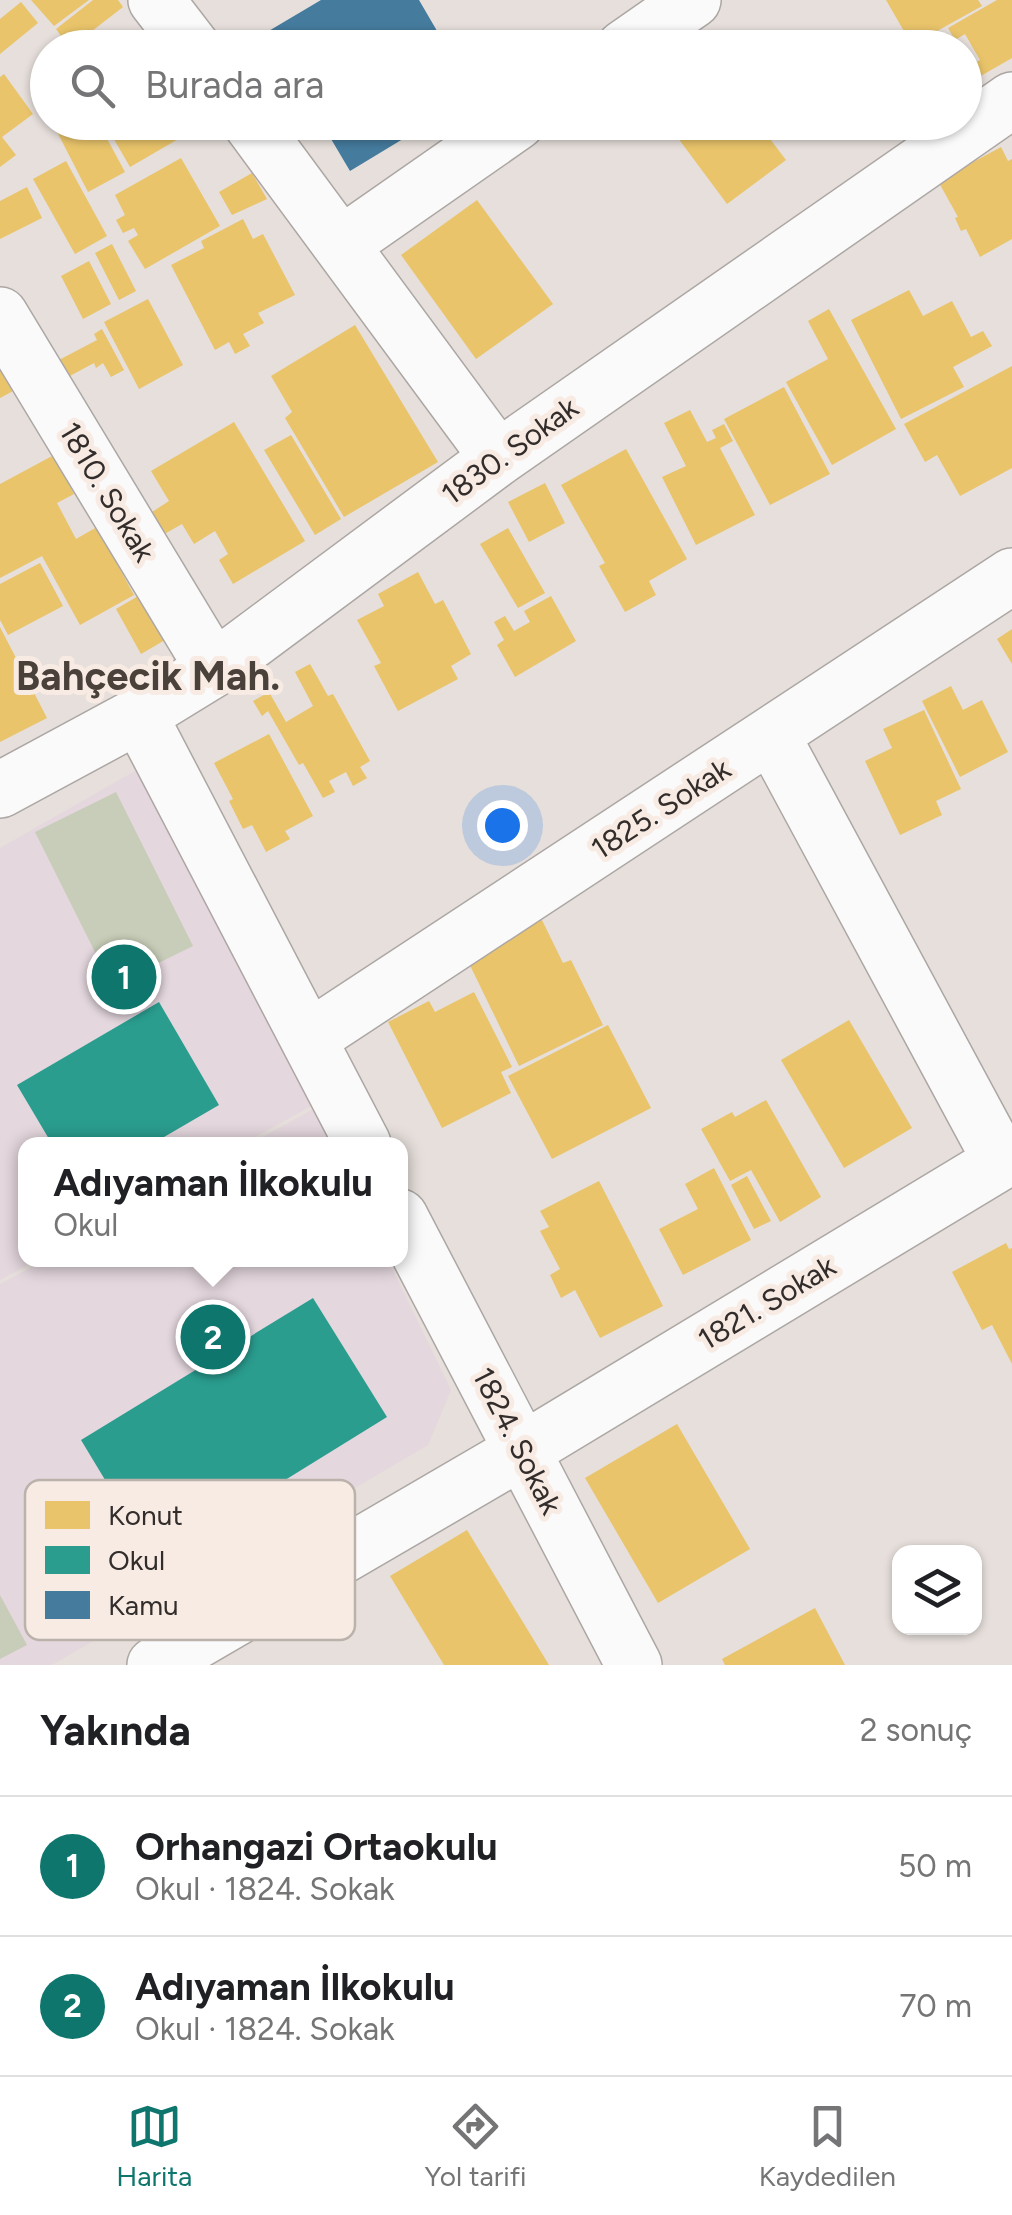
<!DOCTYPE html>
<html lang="tr">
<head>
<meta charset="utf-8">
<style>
	:root { --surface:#fff; --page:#f6f6f6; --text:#202124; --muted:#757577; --line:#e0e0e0; --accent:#0f766e }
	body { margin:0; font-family:Figtree,sans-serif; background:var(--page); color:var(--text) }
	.controls { position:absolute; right:30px; bottom:30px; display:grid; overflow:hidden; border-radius:20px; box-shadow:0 2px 8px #0004 }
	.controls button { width:90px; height:90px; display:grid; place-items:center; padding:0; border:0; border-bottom:2px solid var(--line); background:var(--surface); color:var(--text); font:50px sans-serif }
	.you { position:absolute; left:502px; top:825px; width:35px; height:35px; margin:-25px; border:8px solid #fff; border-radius:50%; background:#1a73e8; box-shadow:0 0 0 15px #1a73e833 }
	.badge { display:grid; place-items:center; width:65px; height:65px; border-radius:50%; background:var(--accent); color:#fff; font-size:32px; font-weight:700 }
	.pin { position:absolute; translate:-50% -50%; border:5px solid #fff; box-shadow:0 2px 10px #0006 }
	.popup { position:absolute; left:18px; top:1137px; width:390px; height:130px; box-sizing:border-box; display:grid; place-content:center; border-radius:20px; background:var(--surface); filter:drop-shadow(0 2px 8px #0005); font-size:32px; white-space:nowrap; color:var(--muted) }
	.popup b { font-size:38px; color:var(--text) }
	.popup::after { content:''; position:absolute; left:50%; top:100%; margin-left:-20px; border:20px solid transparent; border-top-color:var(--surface) }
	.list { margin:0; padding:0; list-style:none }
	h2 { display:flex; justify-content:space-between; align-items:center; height:130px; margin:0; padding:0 40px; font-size:42px }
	h2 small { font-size:32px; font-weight:400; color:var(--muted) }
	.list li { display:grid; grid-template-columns:65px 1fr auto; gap:30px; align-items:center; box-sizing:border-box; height:140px; padding:0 40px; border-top:2px solid var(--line) }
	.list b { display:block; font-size:38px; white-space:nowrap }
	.list p { margin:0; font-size:32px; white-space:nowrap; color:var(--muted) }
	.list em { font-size:32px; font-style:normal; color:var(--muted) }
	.icon { flex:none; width:55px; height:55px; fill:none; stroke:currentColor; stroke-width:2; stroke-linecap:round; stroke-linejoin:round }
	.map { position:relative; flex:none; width:1012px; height:1665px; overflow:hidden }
	.search { position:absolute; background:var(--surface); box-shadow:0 2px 8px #0004; left:30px; right:30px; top:30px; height:110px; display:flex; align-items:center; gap:25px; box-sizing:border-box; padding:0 35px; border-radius:55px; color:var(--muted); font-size:38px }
	.sheet { height:410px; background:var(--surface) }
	nav { display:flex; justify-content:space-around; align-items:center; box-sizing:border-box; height:140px; border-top:2px solid var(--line); background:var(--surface); font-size:28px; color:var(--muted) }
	nav a { display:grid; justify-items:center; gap:5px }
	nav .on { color:var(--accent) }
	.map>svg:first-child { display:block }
</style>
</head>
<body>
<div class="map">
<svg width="1012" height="1665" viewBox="0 0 1012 1665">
	<rect width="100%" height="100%" fill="#e6dfdb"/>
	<!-- education -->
	<path fill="#e4d7de" d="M140,768l173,337 -70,39h-217v116h11l-37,20v-432z
		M315,1108l17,36h-82z
		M45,1260h343l63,130 -23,55 -376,220h-52v-381z"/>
	<!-- green -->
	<path fill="#c7cdb8" d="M116,792l77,154 -81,40 -77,-154z
		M0,1595l27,50 -27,14z"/>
	<!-- homes -->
	<path fill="#e9c46a" d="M31,0h58l-35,26z
		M93,0h25l5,7 -53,41 -14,-19z
		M886,0h92l4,6 -70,39z
		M997,0h15v58l-40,23 -8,-12 16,-9 -15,-26 -10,6 -7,-12z
		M21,2l17,21 -38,31v-35z
		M4,74l29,40 -31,23 14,18 -16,12v-90z
		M52,122h46l27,50 -37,20z
		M104,122h93l2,5 -69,40z
		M666,122h91l29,38 -59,44z
		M1001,147l7,14 4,-2v80l-32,18 -14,-28 -5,2 -6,-13 3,-1 -20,-36z
		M181,158l39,68 -75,43 -17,-28 10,-6 -4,-7 -11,5 -7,-13 9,-5 -10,-20z
		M66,161l41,75 -32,18 -42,-75z
		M252,173l15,26 -35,16 -13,-23z
		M27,187l15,31 -42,21v-38z
		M477,200l76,104 -77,55 -75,-104z
		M243,219l10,20 10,-5 32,61 -37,18 6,10 -21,11 7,12 -15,8 -6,-12 -14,8 -44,-85 33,-17 -3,-7z
		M112,244l24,47 -17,9 -24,-47z
		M89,261l22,43 -28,15 -22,-43z
		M909,290l14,26 29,-15 19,36 12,-6 9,15 -39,21 11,20 -63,32 -50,-99z
		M148,299l35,66 -44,24 -35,-67z
		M829,309l67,120 -64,36 -46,-83 42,-23 -20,-38z
		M355,325l83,137 -94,55 -59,-99 7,-6 -21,-36z
		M102,329l22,41 -13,7 -8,-14 -7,5 -2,-5 -28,15 -9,-17 40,-21 -3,-6z
		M0,363l15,27 -15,8z
		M1012,366v102l-52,28 -23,-41 -12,7 -21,-38z
		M784,387l46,87 -60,31 -46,-86z
		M690,410l17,32 9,-4 -4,-8 12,-6 9,17 -13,7 35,67 -59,30 -34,-68 24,-11 -22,-43z
		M234,422l71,119 -72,43 -14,-24 9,-6 -13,-23 -21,13 -12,-20 -21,12 -12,-22 20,-13 -18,-30z
		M291,435l50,84 -26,16 -51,-85z
		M626,449l61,110 -38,22 7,14 -31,17 -26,-46 6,-3 -44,-78z
		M54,455l20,39 -17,9 19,36 21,-12 37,68 -54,30 -38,-69 -42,22v-94z
		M545,483l20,40 -36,19 -21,-40z
		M508,528l37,65 -27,15 -38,-64z
		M40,563l23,43 -55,29 -8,-15v-36z
		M418,572l17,32 8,-4 28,54 -20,12 7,13 -60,32 -24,-45 7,-3 -24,-43 27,-14 -6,-12z
		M140,595l25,45 -24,14 -25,-45z
		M551,596l25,45 -61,36 -18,-32 7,-5 -10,-18 11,-6 9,15 16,-9 -6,-11z
		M0,627l47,91 -47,24z
		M1012,629v35l-15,-25z
		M310,664l18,32 5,-2 37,67 -10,6 7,11 -14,8 -7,-14 -17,9 6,11 -12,6 -20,-35 -4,2 -31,-54 -6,5 -9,-15 16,-9 17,30 27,-16 -18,-34z
		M951,686l12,24 19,-10 26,52 -48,25 -38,-76z
		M924,710l37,79 -25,12 6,14 -42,20 -35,-74 27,-13 -9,-19z
		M269,734l44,82 -28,15 5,8 -24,13 -14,-27 -9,4 -14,-28 4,-2 -19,-36z
		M540,916l23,47 8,-3 32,65 -84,41 -55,-113z
		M474,992l38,75 -11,5 10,21 -69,35 -54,-106 41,-21 6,11z
		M849,1020l63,108 -68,40 -63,-108z
		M608,1025l43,83 -99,51 -44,-83z
		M766,1100l55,97 -41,25 -29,-52 -21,11 -29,-52 31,-17 3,5z
		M714,1168l37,72 -68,35 -24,-46 39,-20 -13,-25z
		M747,1176l24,45 -17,8 -23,-44z
		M599,1181l64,125 -63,32 -25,-48 -14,8 -11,-23 10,-6 -20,-38 9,-4 -9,-16z
		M1006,1243l3,6 3,-1v116l-20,-39 -10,5 -30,-58z
		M677,1424l73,125 -92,54 -73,-125z
		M467,1530l82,135h-105l-54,-89z
		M815,1608l30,57h-120l-3,-6z"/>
	<!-- schools -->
	<path fill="#2a9d8f" d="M159,1002l60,103 -67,39h-100l-35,-59z
		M313,1298l74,119 -233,144 -73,-121z"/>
	<!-- public -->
	<path fill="#457b9d" d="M321,0h98l28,48h-170l-10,-16z
		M321,122h110l-81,49z"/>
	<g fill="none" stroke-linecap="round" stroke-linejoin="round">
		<defs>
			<path id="minor" d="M156,0l37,48
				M624,48l69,-48
				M250,122l248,336
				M342,244l175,-122
				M0,315l214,354
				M139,715l224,429
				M772,736l229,425
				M0,790l139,-75 75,-46 284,-211 514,-358
				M308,1039l704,-463
				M400,1217l234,448
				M155,1665l367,-214 490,-296"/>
		</defs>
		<!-- minor casing -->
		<use href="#minor" stroke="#aca7a4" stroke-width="58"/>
		<!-- minor -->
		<use href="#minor" stroke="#fbfafa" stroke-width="55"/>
	</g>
	<g text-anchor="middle" stroke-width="10" stroke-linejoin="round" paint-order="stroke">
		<!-- street labels -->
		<g font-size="30" fill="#322d2b" stroke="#f7ebe4">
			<text transform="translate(510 451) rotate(-36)" y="10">1830. Sokak</text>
			<text transform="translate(107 492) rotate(59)" y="10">1810. Sokak</text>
			<text transform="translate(661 809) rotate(-33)" y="10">1825. Sokak</text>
			<text transform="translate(767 1303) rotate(-31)" y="10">1821. Sokak</text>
			<text transform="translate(517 1441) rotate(63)" y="10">1824. Sokak</text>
		</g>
		<!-- district labels -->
		<g font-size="40" font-weight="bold" fill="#4b413b" stroke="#f7ebe4">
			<text x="148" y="690">Bahçecik Mah.</text>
		</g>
	</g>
	<!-- legend -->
	<rect x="25" y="1480" width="330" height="160" rx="15" fill="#f7ebe4" stroke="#bcb2ac" stroke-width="2.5"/>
	<rect x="45" y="1501" width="45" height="28" fill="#e9c46a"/>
	<rect x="45" y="1546" width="45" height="28" fill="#2a9d8f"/>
	<rect x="45" y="1591" width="45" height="28" fill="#457b9d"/>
	<g font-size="28" fill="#322d2b">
		<text x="108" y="1525">Konut</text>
		<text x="108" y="1570">Okul</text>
		<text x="108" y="1615">Kamu</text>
	</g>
</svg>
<div class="controls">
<button><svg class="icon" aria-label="layers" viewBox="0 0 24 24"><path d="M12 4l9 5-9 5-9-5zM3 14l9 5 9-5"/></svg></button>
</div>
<div class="you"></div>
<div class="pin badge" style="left:124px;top:977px">1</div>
<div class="pin badge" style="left:213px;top:1337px">2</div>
<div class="popup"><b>Adıyaman İlkokulu</b>Okul</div>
<div class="search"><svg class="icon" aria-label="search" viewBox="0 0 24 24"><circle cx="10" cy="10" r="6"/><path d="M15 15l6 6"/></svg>Burada ara</div>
</div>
<section class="sheet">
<h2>Yakında<small>2 sonuç</small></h2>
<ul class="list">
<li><span class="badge">1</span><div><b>Orhangazi Ortaokulu</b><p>Okul · 1824. Sokak</p></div><em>50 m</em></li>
<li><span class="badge">2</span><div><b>Adıyaman İlkokulu</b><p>Okul · 1824. Sokak</p></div><em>70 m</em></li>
</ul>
</section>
<nav>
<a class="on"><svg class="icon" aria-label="map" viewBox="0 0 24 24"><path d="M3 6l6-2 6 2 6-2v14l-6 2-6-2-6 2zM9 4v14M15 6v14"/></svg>Harita</a>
<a><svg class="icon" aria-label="directions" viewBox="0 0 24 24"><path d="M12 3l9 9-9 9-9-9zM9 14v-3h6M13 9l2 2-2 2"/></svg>Yol tarifi</a>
<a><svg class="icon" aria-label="saved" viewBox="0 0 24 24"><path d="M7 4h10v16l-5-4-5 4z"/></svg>Kaydedilen</a>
</nav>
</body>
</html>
